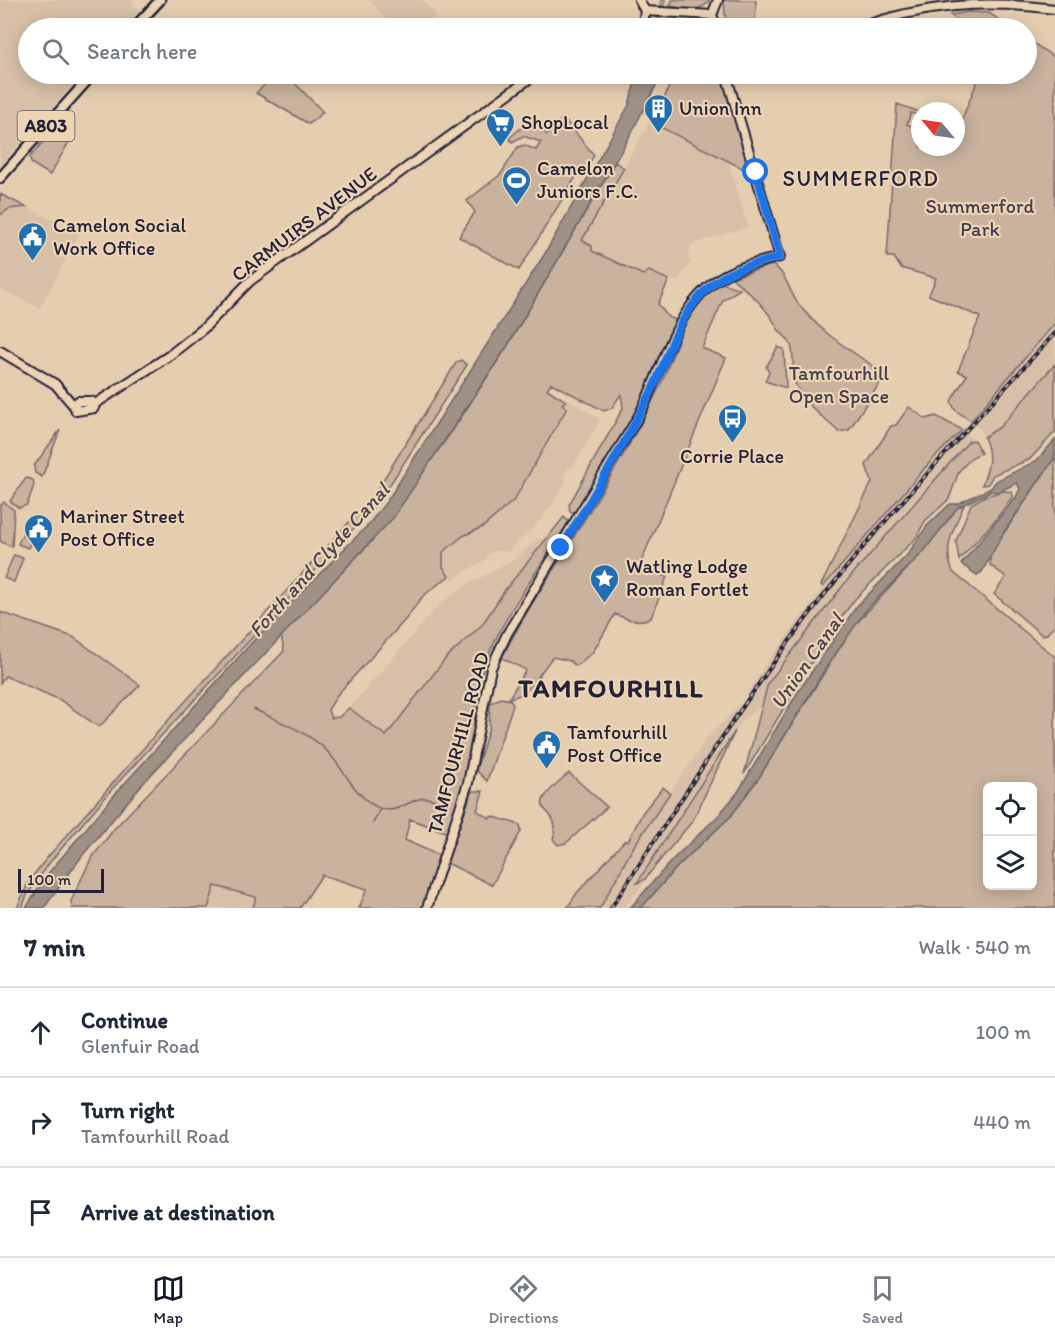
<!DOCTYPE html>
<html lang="en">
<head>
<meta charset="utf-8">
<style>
	:root { --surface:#fff; --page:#f2f2f3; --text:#1f2937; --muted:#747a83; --line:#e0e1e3; --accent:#111827 }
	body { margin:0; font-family:Itim,sans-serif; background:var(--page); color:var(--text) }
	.controls { position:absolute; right:18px; bottom:18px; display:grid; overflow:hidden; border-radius:9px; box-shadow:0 3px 15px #0003 }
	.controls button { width:54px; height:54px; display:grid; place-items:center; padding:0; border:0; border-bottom:2px solid var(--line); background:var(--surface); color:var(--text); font:30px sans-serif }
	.compass { position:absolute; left:911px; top:102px; width:54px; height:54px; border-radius:50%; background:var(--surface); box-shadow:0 3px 15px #0003; rotate:299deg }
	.scale { position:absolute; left:18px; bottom:15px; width:86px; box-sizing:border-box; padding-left:6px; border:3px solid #22223b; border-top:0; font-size:16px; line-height:21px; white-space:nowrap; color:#22223b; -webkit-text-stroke:4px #edd4b5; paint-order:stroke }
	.stop { position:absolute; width:18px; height:18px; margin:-14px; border:4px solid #1a73e8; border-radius:50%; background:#fff }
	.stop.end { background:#1a73e8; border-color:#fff; box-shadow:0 2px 6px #0008 }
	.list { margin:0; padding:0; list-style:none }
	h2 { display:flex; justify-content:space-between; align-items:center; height:78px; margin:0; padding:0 24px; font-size:26px }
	h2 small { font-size:20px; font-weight:400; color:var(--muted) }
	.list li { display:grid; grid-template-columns:39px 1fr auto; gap:18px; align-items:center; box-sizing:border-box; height:90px; padding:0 24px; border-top:2px solid var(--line) }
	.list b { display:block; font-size:22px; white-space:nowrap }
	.list p { margin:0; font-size:20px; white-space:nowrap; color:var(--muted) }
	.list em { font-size:20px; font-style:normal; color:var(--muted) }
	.icon { flex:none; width:33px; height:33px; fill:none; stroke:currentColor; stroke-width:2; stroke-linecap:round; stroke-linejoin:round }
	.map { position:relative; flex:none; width:1055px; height:908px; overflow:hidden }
	.search { position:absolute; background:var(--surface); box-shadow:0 3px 15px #0003; left:18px; right:18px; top:18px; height:66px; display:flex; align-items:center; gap:15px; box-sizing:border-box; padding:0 21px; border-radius:33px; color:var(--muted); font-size:22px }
	.sheet { height:348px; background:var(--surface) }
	nav { display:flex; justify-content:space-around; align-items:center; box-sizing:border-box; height:84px; border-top:2px solid var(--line); background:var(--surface); font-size:16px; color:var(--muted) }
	nav a { display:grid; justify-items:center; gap:3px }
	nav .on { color:var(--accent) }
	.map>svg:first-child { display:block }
</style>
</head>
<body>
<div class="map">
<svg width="1055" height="908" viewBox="0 0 1055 908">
	<rect width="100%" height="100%" fill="#e5cdb0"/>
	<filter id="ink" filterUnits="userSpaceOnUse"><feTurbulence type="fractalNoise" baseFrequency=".0167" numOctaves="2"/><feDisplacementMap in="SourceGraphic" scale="12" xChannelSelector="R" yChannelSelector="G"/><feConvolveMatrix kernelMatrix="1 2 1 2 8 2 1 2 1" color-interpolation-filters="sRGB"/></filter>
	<g filter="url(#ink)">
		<!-- built -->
		<path fill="#d7c0a7" d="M0,0h133l-1,5 8,5 -17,18h-95v46h55l-83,91z
			M370,0h52l14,15 -16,13h-27z
			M650,121l79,42 19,64 -56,17 -4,13 3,4 -13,20 -9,-1 -19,-9 -6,5 -52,-25 -10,-11z
			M0,194l79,40 -39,74 -40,-19z
			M1055,296v68l-55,63 -16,10 -5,-10 -24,-17 -4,-9 4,-9 5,-8z
			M566,401h5l27,17 1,4 -26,45 -5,1 -4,7 2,5 -11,21 -18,23 -30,28 -13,-1 -6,3 -3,6 -32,19 -4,-3 -6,-9v-15l20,-16 20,-9 31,-27 52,-93 -5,-3z
			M962,430l12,10 -5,1 -66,73 -137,189 -24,18 -49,99 -69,88h-24l34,-62 74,-109 35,-35 20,-34 73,-97 94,-109z
			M539,538l4,2 -61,85 -36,33 -60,79 -37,-29 88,-101 26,-20 52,-28z
			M215,886l42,11 -4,11h-45z"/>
		<!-- green -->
		<path fill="#c9b39f" stroke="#766a6d" stroke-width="1.5" fill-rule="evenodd" d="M672,0h38c-8,13 -26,9 -40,6z
			M724,0h32l-1,28h-29z
			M969,12l20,1 22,15h-42l-19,-13z
			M1027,39l28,19v265l-84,98 -16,-11 -4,-9 16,-26 -9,-4 22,-54 -51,-22 7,-17 -35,-10 -7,-11h-7l10,-153 23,8v4l-9,-3 -4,11 13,5v18h36v-20h3l21,-53h46z
			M276,74h10l37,38 -14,12 -53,-31z
			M674,74h49l27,98 -96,-48z
			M533,118l14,17 16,-17 31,37 -12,21 -5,-1 -58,95 -60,-33 16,-25 -8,-11 34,-27 17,-27 6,-2 12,5 5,-8 -18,-6 -11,6 -3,-4z
			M53,130l16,12 -19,33 -19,-12 -1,-6z
			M615,162l9,6 -42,72 10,6v5l51,24 6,-4 20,9 -11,24 10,13 8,3 -27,71 -73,123 -6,-3 -1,-6 54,-97 -2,-14 -9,14 -8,3 -53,-28 -4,6 19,12 -4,3 5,4 -53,92 -31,27 -20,9 -20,16v15l6,9 -26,20 -18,24 -68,75 -9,15 3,8 8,-1 10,-9 37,28 60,-78 36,-33 23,-35 59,-73 5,5c-33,52 -72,100 -90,159 -6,21 -3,42 -7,63 -4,31 -14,60 -24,89l-38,-14 -5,21 35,16 -18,52h-63l8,-19 -45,-14 -22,33h-47l3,-11 -41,-11 -7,22h-136l-1,-7 20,-42 23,-30 170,-178 -3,-16 92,-95 80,-110 55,-85z
			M0,194l26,13 -17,2 -9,6z
			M772,265c14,7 16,24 25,37 21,29 53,48 82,68l2,11 -32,49 -10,2c-15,-14 -41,-33 -45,-53 -2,-11 1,-26 -4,-36 -3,-6 -9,-9 -12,-14 -12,-23 -26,-34 -46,-51z
			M722,283l18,6 -17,11 -21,48 24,10 -87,209 28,10 -16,41c-14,5 -23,2 -36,-4l-22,38 -17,14 -6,-5 -17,-4c-14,14 -20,38 -44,41l17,-28 -24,-12c17,-36 39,-68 60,-102 34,-55 70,-112 98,-170 17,-35 23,-84 62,-103z
			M778,347l6,2 2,39 -21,-7 4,-9 -3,-5z
			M461,360l6,5 -87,135 -268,289 -62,73 -23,33 -5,13h-5l12,-27 17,-22 117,-133 210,-230 83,-133z
			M1055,364v68l-25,27 -37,16 -5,9 -6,1c7,-18 10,-29 2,-48l16,-10z
			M909,407l17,12 10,-3 26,14 -32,32 -107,125 -2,-2 51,-103 -6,-17 25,-39 5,-1z
			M60,430l-18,47 -7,-4 -1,-7z
			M974,440l7,13 -9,4 -13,14 -10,28 -24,22 -9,17 -61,61 -30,41 -81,134 24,-91 77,-100 124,-142z
			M1055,457v167l-8,10 -5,1 -48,-41 12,-17 -16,-12v-11z
			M26,478l7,2 1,5 -7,20 -8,3 -9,-7z
			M1004,491l8,1 1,4 -16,22 -38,42 -3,-19 15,-37 14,-8z
			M4,502l10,8 -2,37 -12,-6v-35z
			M964,505c-10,23 -22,42 -11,67l102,85v251h-414l38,-43 52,-49 29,-40 92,-148 72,-77 34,-44zM988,786h44v100h-44z
			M29,519l9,4 -10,25 -10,-4z
			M14,555l9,3 -9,24 -10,-4z
			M0,612l73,25 67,48 -41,42 -39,-27 -55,-24 -5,7z
			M501,698l10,2 2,5 -26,76 -11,-11 13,-42 1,-25z
			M735,731l-42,89 -49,60 -7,3z
			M569,773l38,34 -41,36 -8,2 -5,-6c12,-38 -40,-20 16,-66z
			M663,787l7,6 -36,53 -34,62h-33l10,-15 48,-53 3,1 15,-29z
			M472,791h11l-6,20 13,7 2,-2 28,9 1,6 -29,54 -45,-22z"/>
		<!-- water -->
		<path fill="#9f9186" stroke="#6d6568" stroke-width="1.5" d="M637,74h28l-2,6 -6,4 -31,59 -118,202 -115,173 -247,262 -64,76 -38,52h-18l20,-32 71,-84 139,-154 112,-113 19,-24 157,-246 85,-150z
			M1055,440v17l-51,75 -22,40 -5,3 -16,-11 55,-67 4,-8 -3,-6 -19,9 -7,-1 -33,16 -34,44 -57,58 -40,57 -67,110 -29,40 -52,49 -38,43h-11l43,-49 44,-42 21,-25 60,-100 58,-85 52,-53 19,-28 23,-22h7l34,-16 5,-7 40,-20z"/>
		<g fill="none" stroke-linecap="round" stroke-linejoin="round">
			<!-- stream -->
			<path stroke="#6d6568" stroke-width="1.5" d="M254,709c24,12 49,21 69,38 20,18 31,51 56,61 18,7 29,-8 44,-10 9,-1 18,5 26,8
				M373,823l7,-14"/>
			<!-- canal -->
			<path stroke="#9f9186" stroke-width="6" d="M657,28l6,-28"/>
			<defs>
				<path id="secondary" d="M639,0l6,11
					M645,11l67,4
					M642,28l3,-17
					M717,28l-5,-13 6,-15
					M857,28c67,-24 127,-28 198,-19
					M0,351l55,33 19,22
					M78,401h13l4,3 -1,4 -18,3 -2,-5z
					M95,404l75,-49 34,-27 46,-47 286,-207
					M427,908l41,-125 23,-115 16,-34 131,-217c25,-46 36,-112 85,-141 17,-10 38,-14 57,-19l-54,-183"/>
				<path id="primary" d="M134,28l26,-28
					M0,178l93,-104"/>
			</defs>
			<!-- secondary casing -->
			<use href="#secondary" stroke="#22223b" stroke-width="12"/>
			<!-- primary casing -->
			<use href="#primary" stroke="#22223b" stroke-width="13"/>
			<!-- secondary -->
			<use href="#secondary" stroke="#edd4b5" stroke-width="8"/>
			<!-- primary -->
			<use href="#primary" stroke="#edd4b5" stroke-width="8"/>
			<defs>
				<path id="rail" d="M611,908c67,-103 132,-208 207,-305 73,-94 157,-181 237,-270"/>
			</defs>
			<!-- rail casing -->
			<use href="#rail" stroke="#22223b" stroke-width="4"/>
			<!-- rail -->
			<use href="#rail" stroke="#edd4b5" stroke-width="1.5" stroke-dasharray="4.5" stroke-linecap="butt"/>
		</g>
	</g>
	<g fill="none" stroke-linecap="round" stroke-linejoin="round" filter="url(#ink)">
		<!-- route -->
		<path stroke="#1a73e8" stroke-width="8" d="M561,548c31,-50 62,-101 89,-154 20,-39 25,-76 59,-107 20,-18 46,-23 71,-30l-24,-85"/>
	</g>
	<!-- icons -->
	<defs>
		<symbol id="building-pin" viewBox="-11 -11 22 30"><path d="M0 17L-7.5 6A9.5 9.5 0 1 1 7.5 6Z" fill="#1f6fb2" stroke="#edd4b5"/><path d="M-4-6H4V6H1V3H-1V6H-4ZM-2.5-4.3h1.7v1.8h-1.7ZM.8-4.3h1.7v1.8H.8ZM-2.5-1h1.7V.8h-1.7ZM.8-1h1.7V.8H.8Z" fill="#fff"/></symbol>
		<symbol id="supermarket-pin" viewBox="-11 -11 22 30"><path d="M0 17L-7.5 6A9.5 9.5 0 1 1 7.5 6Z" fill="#1f6fb2" stroke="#edd4b5"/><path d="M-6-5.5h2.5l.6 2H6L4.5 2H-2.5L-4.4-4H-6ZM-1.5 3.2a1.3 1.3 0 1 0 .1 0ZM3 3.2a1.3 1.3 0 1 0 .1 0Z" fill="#fff"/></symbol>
		<symbol id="stadium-pin" viewBox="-11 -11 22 30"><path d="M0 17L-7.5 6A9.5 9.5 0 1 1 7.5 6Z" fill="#1f6fb2" stroke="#edd4b5"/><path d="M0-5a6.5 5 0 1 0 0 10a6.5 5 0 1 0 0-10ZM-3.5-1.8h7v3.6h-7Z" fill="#fff"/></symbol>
		<symbol id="civic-pin" viewBox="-11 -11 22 30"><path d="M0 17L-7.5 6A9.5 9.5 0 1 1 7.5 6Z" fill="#1f6fb2" stroke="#edd4b5"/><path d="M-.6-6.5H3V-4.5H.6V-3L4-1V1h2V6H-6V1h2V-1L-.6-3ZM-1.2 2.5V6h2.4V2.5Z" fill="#fff"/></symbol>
		<symbol id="bus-pin" viewBox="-11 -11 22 30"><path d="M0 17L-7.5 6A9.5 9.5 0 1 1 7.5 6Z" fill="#1f6fb2" stroke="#edd4b5"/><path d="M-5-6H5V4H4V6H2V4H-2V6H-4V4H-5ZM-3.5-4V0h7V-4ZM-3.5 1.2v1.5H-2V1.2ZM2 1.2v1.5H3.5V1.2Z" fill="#fff"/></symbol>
		<symbol id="sight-pin" viewBox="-11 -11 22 30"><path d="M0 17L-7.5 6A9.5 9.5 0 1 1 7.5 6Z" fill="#1f6fb2" stroke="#edd4b5"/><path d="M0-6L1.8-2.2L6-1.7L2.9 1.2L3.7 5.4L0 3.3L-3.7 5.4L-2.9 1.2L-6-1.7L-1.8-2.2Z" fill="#fff"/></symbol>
	</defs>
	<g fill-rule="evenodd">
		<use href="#building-pin" x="642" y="92" width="33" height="45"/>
		<use href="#supermarket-pin" x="484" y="106" width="33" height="45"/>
		<use href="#stadium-pin" x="500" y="164" width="33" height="45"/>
		<use href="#civic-pin" x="16" y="220" width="33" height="45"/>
		<use href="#bus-pin" x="716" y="402" width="33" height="45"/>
		<use href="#civic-pin" x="22" y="512" width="33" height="45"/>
		<use href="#sight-pin" x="588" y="562" width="33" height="45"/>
		<use href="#civic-pin" x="530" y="728" width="33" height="45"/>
	</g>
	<g text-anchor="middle" stroke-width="4.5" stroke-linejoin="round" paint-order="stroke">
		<!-- shield labels -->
		<rect fill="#edd4b5" stroke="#5f5760" stroke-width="1.5" x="17.5" y="111" width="57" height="30" rx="4.5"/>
		<g font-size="18" font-weight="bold" fill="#22223b">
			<text x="46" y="132">A803</text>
		</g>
		<!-- poi labels -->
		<g font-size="20" fill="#22223b" stroke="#edd4b5" text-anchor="start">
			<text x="679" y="115">Union Inn</text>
			<text x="521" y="129">ShopLocal</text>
			<text x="537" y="175">Camelon<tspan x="537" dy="23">Juniors F.C.</tspan></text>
			<text x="53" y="232">Camelon Social<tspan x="53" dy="23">Work Office</tspan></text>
			<text x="732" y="463" text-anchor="middle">Corrie Place</text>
			<text x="60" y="523">Mariner Street<tspan x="60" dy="23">Post Office</tspan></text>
			<text x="626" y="573">Watling Lodge<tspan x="626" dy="23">Roman Fortlet</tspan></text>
			<text x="567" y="739">Tamfourhill<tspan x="567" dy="23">Post Office</tspan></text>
		</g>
		<!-- park labels -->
		<g font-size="20" fill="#433f4f" stroke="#edd4b5">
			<text x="980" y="213">Summerford<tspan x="980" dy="23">Park</tspan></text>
			<text x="839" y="380">Tamfourhill<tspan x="839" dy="23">Open Space</tspan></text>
		</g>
		<!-- street labels -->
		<g font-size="20" fill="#22223b" stroke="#edd4b5">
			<text transform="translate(304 224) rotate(-37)" y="7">CARMUIRS AVENUE</text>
			<text transform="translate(458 743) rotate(-75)" y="7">TAMFOURHILL ROAD</text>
		</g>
		<!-- water labels -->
		<g font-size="21" font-style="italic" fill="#484352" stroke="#edd4b5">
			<text transform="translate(319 560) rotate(-48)" y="7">Forth and Clyde Canal</text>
			<text transform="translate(807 661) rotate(-55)" y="7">Union Canal</text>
		</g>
		<!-- quarter labels -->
		<g font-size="22" letter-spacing="1.5" fill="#22223b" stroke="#edd4b5">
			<text x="861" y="186">SUMMERFORD</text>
		</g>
		<!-- district labels -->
		<g font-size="26" font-weight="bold" letter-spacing="1.5" fill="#22223b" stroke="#edd4b5">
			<text x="611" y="697">TAMFOURHILL</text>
		</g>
	</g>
</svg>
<div class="controls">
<button><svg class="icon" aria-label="locate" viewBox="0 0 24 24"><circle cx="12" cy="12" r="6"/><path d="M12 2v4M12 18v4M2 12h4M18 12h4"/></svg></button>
<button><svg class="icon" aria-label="layers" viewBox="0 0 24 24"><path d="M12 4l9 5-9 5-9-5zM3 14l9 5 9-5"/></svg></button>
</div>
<svg class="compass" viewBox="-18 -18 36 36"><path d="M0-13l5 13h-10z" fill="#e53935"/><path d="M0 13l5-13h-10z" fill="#747a83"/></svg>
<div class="scale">100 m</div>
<div class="stop" style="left:756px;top:172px"></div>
<div class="stop end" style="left:561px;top:548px"></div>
<div class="search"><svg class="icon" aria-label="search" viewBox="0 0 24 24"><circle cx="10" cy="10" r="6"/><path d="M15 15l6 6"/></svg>Search here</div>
</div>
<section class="sheet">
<h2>7 min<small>Walk · 540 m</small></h2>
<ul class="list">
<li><svg class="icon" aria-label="ahead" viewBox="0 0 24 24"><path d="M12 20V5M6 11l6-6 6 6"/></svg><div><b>Continue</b><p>Glenfuir Road</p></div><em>100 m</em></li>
<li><svg class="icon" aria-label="right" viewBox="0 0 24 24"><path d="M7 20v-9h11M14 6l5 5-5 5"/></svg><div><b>Turn right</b><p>Tamfourhill Road</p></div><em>440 m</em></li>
<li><svg class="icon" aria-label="arrive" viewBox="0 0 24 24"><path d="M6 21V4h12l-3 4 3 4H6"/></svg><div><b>Arrive at destination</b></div></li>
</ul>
</section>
<nav>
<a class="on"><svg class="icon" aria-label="map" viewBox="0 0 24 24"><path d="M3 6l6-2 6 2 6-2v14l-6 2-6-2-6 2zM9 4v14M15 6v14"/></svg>Map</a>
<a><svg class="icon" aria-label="directions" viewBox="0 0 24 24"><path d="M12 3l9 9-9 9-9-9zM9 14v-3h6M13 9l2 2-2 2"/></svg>Directions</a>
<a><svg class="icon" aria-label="saved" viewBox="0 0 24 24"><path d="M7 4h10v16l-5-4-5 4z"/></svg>Saved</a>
</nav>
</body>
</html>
